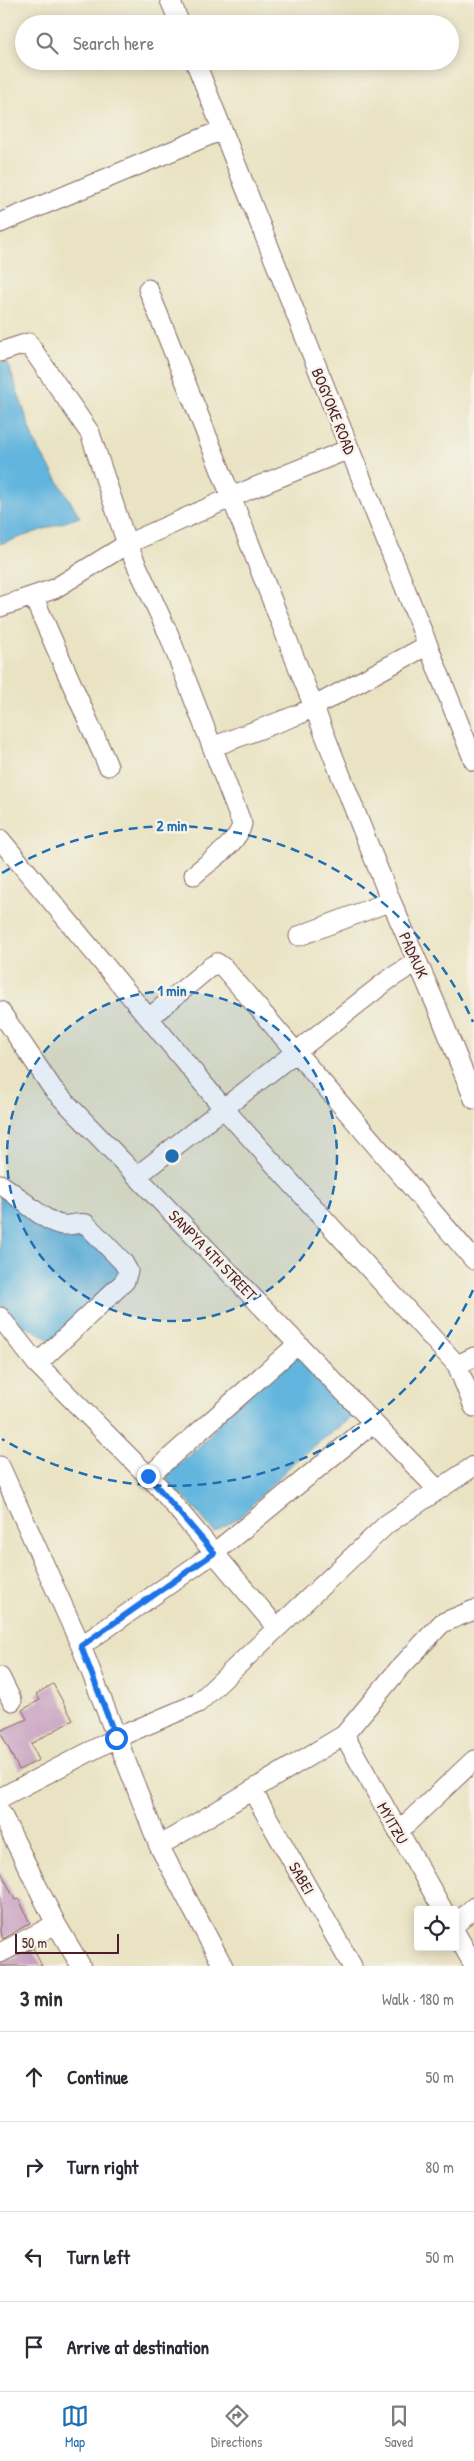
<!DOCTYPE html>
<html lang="en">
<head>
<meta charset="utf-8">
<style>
	:root { --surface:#fff; --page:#f7f7f7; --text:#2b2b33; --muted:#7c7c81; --line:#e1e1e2; --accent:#1f6fb2 }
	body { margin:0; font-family:"Patrick Hand",sans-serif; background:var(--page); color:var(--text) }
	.controls { position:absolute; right:15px; bottom:15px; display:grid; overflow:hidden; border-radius:5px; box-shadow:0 2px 12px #0003 }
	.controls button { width:45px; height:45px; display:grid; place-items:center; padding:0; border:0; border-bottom:1px solid var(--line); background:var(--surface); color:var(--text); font:25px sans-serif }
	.scale { position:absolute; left:15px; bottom:12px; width:104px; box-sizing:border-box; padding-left:5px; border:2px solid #4a1f2b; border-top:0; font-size:14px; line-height:18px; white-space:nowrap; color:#4a1f2b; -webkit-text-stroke:4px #f7f3e8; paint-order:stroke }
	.stop { position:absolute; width:15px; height:15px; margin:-11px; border:4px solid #1a73e8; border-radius:50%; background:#fff }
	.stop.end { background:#1a73e8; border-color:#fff; box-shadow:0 1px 5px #0008 }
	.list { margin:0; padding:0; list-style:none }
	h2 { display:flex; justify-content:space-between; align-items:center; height:65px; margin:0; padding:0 20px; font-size:21px }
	h2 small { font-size:16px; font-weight:400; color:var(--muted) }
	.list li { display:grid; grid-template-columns:32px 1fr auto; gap:15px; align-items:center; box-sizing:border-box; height:90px; padding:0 20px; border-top:1px solid var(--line) }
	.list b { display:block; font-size:19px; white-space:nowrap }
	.list em { font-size:16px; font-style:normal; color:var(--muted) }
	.icon { flex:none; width:28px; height:28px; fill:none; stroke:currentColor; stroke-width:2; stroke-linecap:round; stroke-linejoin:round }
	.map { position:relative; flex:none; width:474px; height:1966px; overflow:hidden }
	.search { position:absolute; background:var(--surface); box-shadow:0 2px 12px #0003; left:15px; right:15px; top:15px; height:55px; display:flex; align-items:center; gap:12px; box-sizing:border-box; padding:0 18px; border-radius:28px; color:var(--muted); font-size:19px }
	.sheet { height:425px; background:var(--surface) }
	nav { display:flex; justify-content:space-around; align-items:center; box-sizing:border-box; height:70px; border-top:1px solid var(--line); background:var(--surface); font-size:14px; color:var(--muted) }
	nav a { display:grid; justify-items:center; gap:2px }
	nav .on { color:var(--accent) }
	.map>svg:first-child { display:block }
</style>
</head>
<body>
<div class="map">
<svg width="474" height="1966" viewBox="0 0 474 1966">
	<rect width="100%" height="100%" fill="#f7f3e8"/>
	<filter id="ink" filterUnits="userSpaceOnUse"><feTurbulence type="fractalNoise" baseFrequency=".02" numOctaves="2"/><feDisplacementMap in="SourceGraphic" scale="10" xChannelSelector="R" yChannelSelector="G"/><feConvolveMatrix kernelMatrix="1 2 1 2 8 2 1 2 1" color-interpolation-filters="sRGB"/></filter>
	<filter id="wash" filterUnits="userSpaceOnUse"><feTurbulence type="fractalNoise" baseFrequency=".0096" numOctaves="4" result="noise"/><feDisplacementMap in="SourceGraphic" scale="20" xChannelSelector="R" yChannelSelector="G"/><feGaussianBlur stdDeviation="1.12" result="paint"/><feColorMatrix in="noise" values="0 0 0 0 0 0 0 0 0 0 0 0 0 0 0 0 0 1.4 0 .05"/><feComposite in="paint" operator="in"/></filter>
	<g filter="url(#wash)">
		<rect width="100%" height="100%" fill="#e9e3c3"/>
		<!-- water -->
		<path fill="#62b5de" stroke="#566a84" d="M7,361l29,84 44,72 -80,27v-180z
			M0,1186l51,44 15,5 16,-6 40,44 -69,69 -19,-12 -11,-4 -23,-22z
			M296,1353l57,60 -3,5 -55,43 -54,55 -27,16 -23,-28 -19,-17 -9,-13 24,-16 23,-23 19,-25z"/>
		<g id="blocks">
			<!-- building -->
			<path fill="#c8a1c1" d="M53,1684l20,36 -42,24 8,16 -20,10 -19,-39 27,-12 -5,-9 18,-10 -4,-6z
				M0,1870l15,30 4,-1 11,24 -27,16 -3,-7z
				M33,1948l9,18h-42v-2z"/>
		</g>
	</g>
	<g filter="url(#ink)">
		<use href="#blocks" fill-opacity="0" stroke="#826460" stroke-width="1"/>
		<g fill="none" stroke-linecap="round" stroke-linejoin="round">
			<defs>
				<path id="minor" d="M170,0l10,24
					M195,61l279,700
					M0,223l222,-93
					M148,289c83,203 161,409 243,612
					M0,352l28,-9 62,90 37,111 -73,45 -54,18
					M33,596l75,170
					M212,747l88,-33 128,-69
					M0,839l225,271 232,255 17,42
					M194,875c15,-14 44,-31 48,-51l-73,-189 -42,-91 121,-54 101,-41
					M299,936l92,-35 46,106 37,92
					M0,1011l53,78 385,401
					M149,1018l61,-51 7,-4 7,5 250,292
					M137,1176l251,-196 28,-18
					M0,1184c18,10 43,38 62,41 8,1 16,-3 24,-1l37,38 5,9 -3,10 -88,83
					M0,1317l37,47 122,123 118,141
					M457,1365l17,-8
					M0,1466l81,180 78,200 64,120
					M149,1476l149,-132
					M81,1646l133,-93 159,-130
					M0,1677l12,24
					M344,1735l99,175
					M252,1790l100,176
					M0,1798l116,-60 82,-35 189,-179 87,-58
					M0,1811l56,113 25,42
					M398,1832l76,-72
					M159,1846l185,-111 54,-65 44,-47 32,-13
					M455,1925l19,-18
					M455,1932l19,33
					M0,1953l56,-29"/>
			</defs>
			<!-- minor casing -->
			<use href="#minor" stroke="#826460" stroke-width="21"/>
			<!-- minor -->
			<use href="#minor" stroke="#fff" stroke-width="19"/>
		</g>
	</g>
	<g fill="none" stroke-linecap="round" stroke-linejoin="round" filter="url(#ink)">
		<!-- route -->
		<path stroke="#1a73e8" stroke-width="6" d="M116,1738l-35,-92 133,-93 -66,-77"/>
	</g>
	<!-- distance rings -->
	<circle cx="172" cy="1156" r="165" fill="#1f6fb2" fill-opacity=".12"/>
	<g fill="none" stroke="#1f6fb2" stroke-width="2.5" stroke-dasharray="9 6">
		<circle cx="172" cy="1156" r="165"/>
		<path d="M473 1290A330 330 0 0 1 2 1439M2 873A330 330 0 0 1 473 1022"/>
	</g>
	<g text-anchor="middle" stroke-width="5" stroke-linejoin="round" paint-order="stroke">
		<!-- street labels -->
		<g font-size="16" fill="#4a1f2b" stroke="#f7f3e8">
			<text transform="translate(334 411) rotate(68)" y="6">BOGYOKE ROAD</text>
			<text transform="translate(414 955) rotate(66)" y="6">PADAUK</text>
			<text transform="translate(213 1255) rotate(46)" y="6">SANPYA 4TH STREET</text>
			<text transform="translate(393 1823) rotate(60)" y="6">MYITZU</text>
			<text transform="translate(302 1878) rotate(60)" y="6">SABEI</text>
		</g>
	</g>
	<circle cx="172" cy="1156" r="8" fill="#1f6fb2" stroke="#f7f3e8" stroke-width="2.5"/>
	<g font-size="15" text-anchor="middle" font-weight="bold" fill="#1f6fb2" stroke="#f7f3e8" stroke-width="5" stroke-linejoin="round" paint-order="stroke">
		<text x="172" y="831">2 min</text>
		<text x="172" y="996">1 min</text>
	</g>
</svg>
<div class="controls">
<button><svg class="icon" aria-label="locate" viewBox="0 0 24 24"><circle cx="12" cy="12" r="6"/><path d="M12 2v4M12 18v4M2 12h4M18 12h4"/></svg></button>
</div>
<div class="scale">50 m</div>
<div class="stop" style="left:116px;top:1738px"></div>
<div class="stop end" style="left:148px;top:1476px"></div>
<div class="search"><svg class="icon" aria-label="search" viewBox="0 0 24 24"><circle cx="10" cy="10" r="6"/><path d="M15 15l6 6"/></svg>Search here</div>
</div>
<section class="sheet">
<h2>3 min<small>Walk · 180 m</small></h2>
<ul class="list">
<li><svg class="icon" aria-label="ahead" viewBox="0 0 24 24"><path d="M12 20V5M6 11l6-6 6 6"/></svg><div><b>Continue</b></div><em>50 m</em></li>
<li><svg class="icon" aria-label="right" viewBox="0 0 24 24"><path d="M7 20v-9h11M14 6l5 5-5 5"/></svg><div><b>Turn right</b></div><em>80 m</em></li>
<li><svg class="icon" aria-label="left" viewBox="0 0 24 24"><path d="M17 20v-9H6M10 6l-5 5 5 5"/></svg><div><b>Turn left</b></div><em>50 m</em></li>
<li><svg class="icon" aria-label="arrive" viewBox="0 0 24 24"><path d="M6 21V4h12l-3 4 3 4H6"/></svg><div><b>Arrive at destination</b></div></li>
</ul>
</section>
<nav>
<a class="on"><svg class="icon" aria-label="map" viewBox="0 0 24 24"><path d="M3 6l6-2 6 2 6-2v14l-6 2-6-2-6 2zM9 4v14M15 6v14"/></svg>Map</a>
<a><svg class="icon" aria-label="directions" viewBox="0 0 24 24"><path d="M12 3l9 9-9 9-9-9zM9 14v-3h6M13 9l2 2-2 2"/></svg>Directions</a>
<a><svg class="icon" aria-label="saved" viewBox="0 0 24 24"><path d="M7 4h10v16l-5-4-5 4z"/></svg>Saved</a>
</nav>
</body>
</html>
